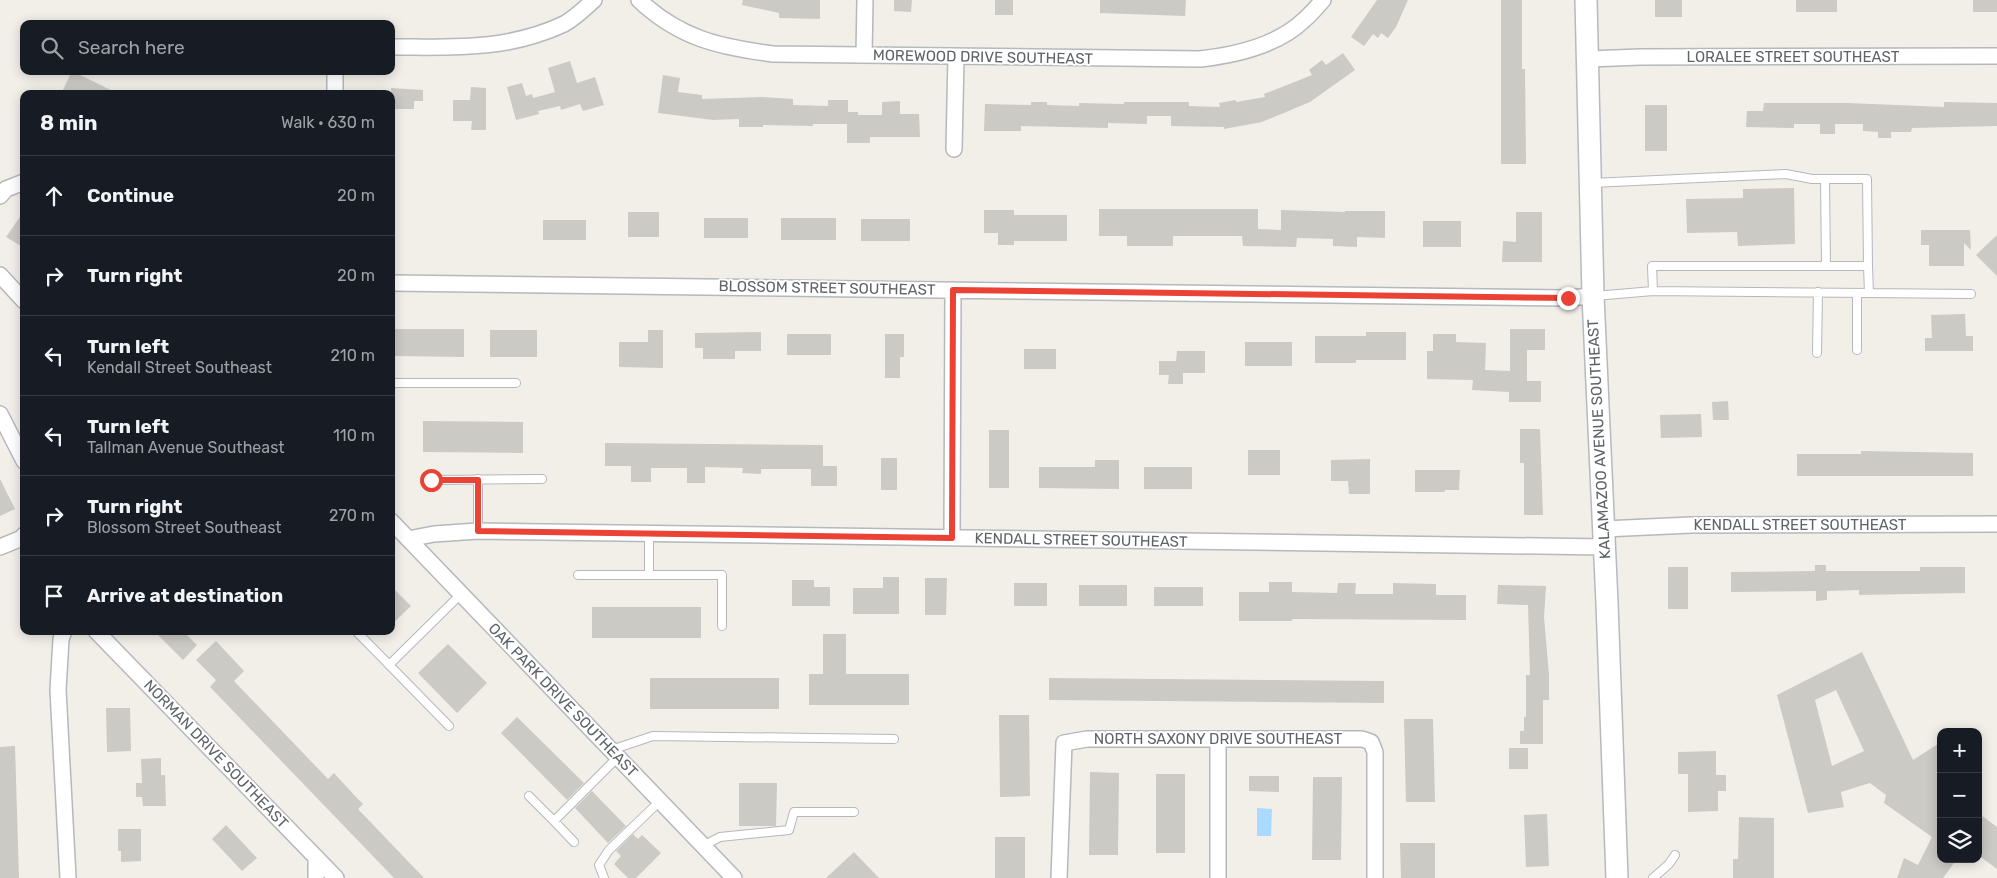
<!DOCTYPE html>
<html lang="en">
<head>
<meta charset="utf-8">
<style>
	:root { --surface:#171b24; --page:#20242c; --text:#f1f3f6; --muted:#9ea1a6; --line:#363941 }
	body { margin:0; font-family:Rubik,sans-serif; background:var(--page); color:var(--text) }
	.controls { position:absolute; right:15px; bottom:15px; display:grid; overflow:hidden; border-radius:10px; box-shadow:0 2px 12px #0003 }
	.controls button { width:45px; height:45px; display:grid; place-items:center; padding:0; border:0; border-bottom:1px solid var(--line); background:var(--surface); color:var(--text); font:25px sans-serif }
	.stop { position:absolute; width:15px; height:15px; margin:-11px; border:4px solid #ea4335; border-radius:50%; background:#fff }
	.stop.end { background:#ea4335; border-color:#fff; box-shadow:0 1px 5px #0008 }
	.list { margin:0; padding:0; list-style:none }
	h2 { display:flex; justify-content:space-between; align-items:center; height:65px; margin:0; padding:0 20px; font-size:21px }
	h2 small { font-size:16px; font-weight:400; color:var(--muted) }
	.list li { display:grid; grid-template-columns:32px 1fr auto; gap:15px; align-items:center; box-sizing:border-box; height:80px; padding:0 20px; border-top:1px solid var(--line) }
	.list b { display:block; font-size:19px; white-space:nowrap }
	.list p { margin:0; font-size:16px; white-space:nowrap; color:var(--muted) }
	.list em { font-size:16px; font-style:normal; color:var(--muted) }
	.icon { flex:none; width:28px; height:28px; fill:none; stroke:currentColor; stroke-width:2; stroke-linecap:round; stroke-linejoin:round }
	.map { position:relative; flex:none; width:1997px; height:878px; overflow:hidden }
	.search { position:absolute; background:var(--surface); box-shadow:0 2px 12px #0003; left:20px; top:20px; width:375px; height:55px; display:flex; align-items:center; gap:12px; box-sizing:border-box; padding:0 18px; border-radius:10px; color:var(--muted); font-size:19px }
	.panel { position:absolute; background:var(--surface); box-shadow:0 2px 12px #0003; left:20px; top:90px; width:375px; height:545px; border-radius:10px }
	.map>svg:first-child { display:block }
</style>
</head>
<body>
<div class="map">
<svg width="1997" height="878" viewBox="0 0 1997 878">
	<rect width="100%" height="100%" fill="#f1efe8"/>
	<!-- water -->
	<path fill="#aadaff" d="M1257,808l15,1 -1,27h-14z"/>
	<!-- building -->
	<path fill="#cccac5" fill-rule="evenodd" d="M743,0h77v19l-41,-1v-5l-37,-8z
		M894,0h18l-1,12 -17,-1z
		M995,0h18v15h-18z
		M1100,0h86l-1,16 -85,-3z
		M1377,0h31l-12,27 -8,11 -7,-5 -3,5 -5,-4 -9,12 -13,-9z
		M1501,0h21v69h3l1,95h-25z
		M1655,0h27v17h-27z
		M1796,0h41v12h-41z
		M1973,0h24v12h-24z
		M1343,53l12,17 -45,32 -48,20 -38,7v-2l-53,-1v-10h-24v8l-39,-1v5l-87,-2v5h-37l1,-27 46,1v-3h16v3l32,1v-3l45,1v-2h65v4l31,1 -1,-4 17,-3v2l29,-5 -1,-3 48,-19 -3,-5 13,-10 4,5z
		M570,61l7,22 18,-6 9,28 -21,6 -3,-7 -19,6 -1,-4 -22,5 1,3 -23,6 -9,-33 15,-4 4,13 6,-2 1,4 22,-6 -7,-24z
		M72,71l47,23h-58z
		M663,75l17,3 -2,14 24,3v4l60,-2 31,2v6l35,1v-6h20v12h10v3h24v-13l18,-1v13h19l1,23h-50v6h-23v-19h-34v2l-50,-1v2h-24v-8l-26,1 -55,-7z
		M471,87l15,1v42h-15l1,-9h-19v-21h17z
		M391,88l32,2v11h-9v8h-23z
		M1944,102l53,1v23l-85,2 -1,4h-20v6h-13v-6l-15,-1v-7h-28v10h-15v-10h-26v4l-48,-1 1,-16h16l1,-8h84l96,4z
		M1645,105h22v46h-22z
		M1794,188l1,56 -57,2 -1,-14 -50,1 -1,-34 57,-1v-9z
		M1099,209h159v20l23,1v-20l64,2v-1h40v27l-28,-1v10l-24,-1v-7l-36,-1 -1,9 -53,-1 -1,-10h-69v10h-46v-10h-28z
		M984,210h30v5h53v26h-53v4h-16v-12h-14z
		M24,211v37l-18,-11z
		M628,212h31v25h-31z
		M1516,212h26v50h-40l1,-21 13,1z
		M704,218h44v20h-44z
		M781,218h55v22h-55z
		M861,219h49v22h-49z
		M543,220h43v20h-43z
		M1423,221h38v26h-38z
		M1921,230h49l1,20 -7,-7v23h-35v-21h-8z
		M1997,235v41l-21,-21z
		M1965,314l1,22h7v15h-48v-13h7l-1,-23z
		M391,329h73v28l-73,-1z
		M1510,329h35v21h-18v31h14v21h-32v-10l-37,-2 1,-10 -46,-1v-28h6v-17h23v8l30,1 -1,27 25,1z
		M490,330h47v27h-47z
		M648,330h15v38l-44,-1v-25h29z
		M761,332v19h-26v8h-32v-11h-8v-15z
		M1366,332h40v28h-50v3h-41v-27h51z
		M787,334h44v21h-44z
		M885,334h19v23h-4v21h-15z
		M1245,342h47v24h-47z
		M1024,349h32v20h-32z
		M1177,351h28v22h-22v11h-15l1,-9h-10v-14h17z
		M1728,401l1,19h-16l-1,-18z
		M1701,414l1,23 -41,1 -1,-23z
		M423,421l100,1v31l-100,-1z
		M1520,429h20l3,86h-19v-52h-4z
		M989,430h20v58h-20z
		M605,443l218,2v21h14v20h-26v-17h-50v5l-19,-1 1,-5 -38,-1v16h-18v-15h-36v14h-20v-16h-26z
		M1248,450h32v25h-32z
		M1861,451l112,2v23h-176v-22h64z
		M881,458h16v32h-16z
		M1370,459v35h-21l-1,-13h-17v-21z
		M1095,460h24v29l-80,-1v-21h56z
		M1144,467h48v22h-48z
		M1415,470h45l-1,20h-14v2h-30z
		M0,479l15,30 -15,7z
		M1815,565h11v6h94v-4h45v26l-106,2v-5l-32,1v9l-11,1v-10l-85,1v-20l84,-1z
		M1668,567h20v42h-20z
		M883,577h16v37h-46v-26h30z
		M925,578h22l-1,37h-21z
		M792,580h22v7h16v19h-38z
		M1269,582h23v10l45,1 1,-10h18l-1,11h38v-11l43,1v11h30v25l-174,-1v2h-53v-29h30z
		M1014,583h33v23h-33z
		M1079,585h48v21h-48z
		M1498,585l48,1 -2,31 5,58v25h-6v44h-23v-13h4v-14h2v-42h4l-2,-70 -31,-1z
		M391,586l20,20 -20,19z
		M1154,587h49v19h-49z
		M592,607h109v31h-109z
		M154,631h29l14,14 -14,15z
		M823,634h23v40h63v31h-100v-31h14z
		M216,641l28,30 -10,10 94,98 6,-6 21,23 8,8 -5,5 66,69h-30l-184,-191 6,-7 -20,-20z
		M448,644l39,39 -30,30 -39,-40z
		M1862,652l51,108 28,-18v117h16l-14,19h-46l7,-20 14,7 14,-28 -48,-34 2,-8 -16,-12 -29,9 3,15 -36,6 -31,-118zM1836,690l28,61 -32,15 -17,-66z
		M650,678h129v31h-129z
		M1049,678l335,3v22l-335,-3z
		M106,708h24l1,43 -24,1z
		M999,715h30l1,81 -30,1z
		M517,717l67,66 -17,17 -66,-67z
		M1404,719h29l2,83h-29z
		M15,746l4,132h-19v-131z
		M1509,748h19v21h-19z
		M1716,751v24h10v16h-8v20l-30,1v-38h-10v-22z
		M161,758v17h4l1,31h-23l-1,-9h-6v-14h6l-1,-24z
		M1090,772l29,1 -1,82h-29z
		M1156,774h29v79h-29z
		M1249,776h30v16l-30,-1z
		M1313,777h29l-1,83h-29z
		M739,783h38l-1,43h-37z
		M592,791l34,35 -18,17 -33,-35z
		M1978,813l19,14v42l-19,-14z
		M1547,814l2,52 -23,1 -2,-52z
		M1739,817l35,1v60h-41v-19h5z
		M226,825l31,33 -15,13 -30,-32z
		M118,829h23v32l-20,1v-11h-3z
		M633,834l5,5 4,-4 19,18 -25,25h-8l-14,-14 7,-8 -5,-5z
		M995,837h30v41h-30z
		M1400,843h35v35h-34z
		M854,852l25,26h-53z"/>
	<g fill="none" stroke-linecap="round" stroke-linejoin="round">
		<defs>
			<path id="lane" d="M1825,179l1,87
				M1592,183l194,-9 26,5h55l1,87h-216l1,25 -58,5
				M1653,291l216,2 -1,-27
				M1857,293v57
				M1869,293l102,1
				M1817,353l1,-61
				M391,383h125
				M478,479v52
				M431,480l111,-1
				M578,575h144v51
				M649,575v-41
				M356,631l93,95
				M389,665l72,-71
				M611,750l42,-14 241,3
				M529,796l25,25
				M574,842l-20,-21 64,-64
				M703,846l17,-9 69,-7 5,-18h60
				M604,878l-5,-13 10,-15 51,-49
				M1653,878l16,-14 6,-9"/>
			<path id="street" d="M639,0c40,38 80,47 134,54l427,5c36,-4 77,-13 104,-39 7,-6 13,-13 19,-20
				M391,47c62,0 115,4 173,-23 11,-6 21,-16 30,-24
				M864,55l1,-55
				M1589,59l51,-2 357,-1
				M335,94v-23
				M954,149l2,-92
				M0,196l6,-7 18,-7
				M0,275l24,26
				M391,283l1177,15 25,-2
				M0,414l24,47
				M391,521l343,357
				M1604,529l87,-4 306,-1
				M952,538l1,-248
				M408,539l26,-5 44,-3 1126,16
				M0,547l22,-9 2,-3
				M64,631l-3,8 -3,51 10,188
				M96,631l240,247
				M316,857v21
				M1059,878l5,-135 23,-4h275l9,3 4,10v126
				M1218,878v-139"/>
			<path id="secondary" d="M1586,0l7,296 14,307 10,275"/>
		</defs>
		<!-- lane casing -->
		<use href="#lane" stroke="#b5b8bc" stroke-width="10"/>
		<!-- street casing -->
		<use href="#street" stroke="#b5b8bc" stroke-width="18"/>
		<!-- secondary casing -->
		<use href="#secondary" stroke="#b6babf" stroke-width="24"/>
		<!-- lane -->
		<use href="#lane" stroke="#fff" stroke-width="8"/>
		<!-- street -->
		<use href="#street" stroke="#fff" stroke-width="15"/>
		<!-- secondary -->
		<use href="#secondary" stroke="#fff" stroke-width="21"/>
	</g>
	<g fill="none" stroke-linecap="round" stroke-linejoin="round">
		<!-- route -->
		<path stroke="#ea4335" stroke-width="6" d="M431,480h47v51l474,7 1,-248 615,8"/>
	</g>
	<g text-anchor="middle" stroke-width="4" stroke-linejoin="round" paint-order="stroke">
		<!-- street labels -->
		<g font-size="15" fill="#5f6368" stroke="#fff">
			<text transform="translate(983 57) rotate(1)" y="5">MOREWOOD DRIVE SOUTHEAST</text>
			<text x="1793" y="62">LORALEE STREET SOUTHEAST</text>
			<text transform="translate(827 288) rotate(1)" y="5">BLOSSOM STREET SOUTHEAST</text>
			<text transform="translate(1599 439) rotate(-93)" y="5">KALAMAZOO AVENUE SOUTHEAST</text>
			<text x="1800" y="530">KENDALL STREET SOUTHEAST</text>
			<text transform="translate(1081 540) rotate(1)" y="5">KENDALL STREET SOUTHEAST</text>
			<text transform="translate(563 700) rotate(46)" y="5">OAK PARK DRIVE SOUTHEAST</text>
			<text x="1218" y="744">NORTH SAXONY DRIVE SOUTHEAST</text>
			<text transform="translate(216 754) rotate(46)" y="5">NORMAN DRIVE SOUTHEAST</text>
		</g>
	</g>
</svg>
<div class="controls">
<button>+</button>
<button>−</button>
<button><svg class="icon" aria-label="layers" viewBox="0 0 24 24"><path d="M12 4l9 5-9 5-9-5zM3 14l9 5 9-5"/></svg></button>
</div>
<div class="stop" style="left:431px;top:480px"></div>
<div class="stop end" style="left:1568px;top:298px"></div>
<div class="search"><svg class="icon" aria-label="search" viewBox="0 0 24 24"><circle cx="10" cy="10" r="6"/><path d="M15 15l6 6"/></svg>Search here</div>
<section class="panel">
<h2>8 min<small>Walk · 630 m</small></h2>
<ul class="list">
<li><svg class="icon" aria-label="ahead" viewBox="0 0 24 24"><path d="M12 20V5M6 11l6-6 6 6"/></svg><div><b>Continue</b></div><em>20 m</em></li>
<li><svg class="icon" aria-label="right" viewBox="0 0 24 24"><path d="M7 20v-9h11M14 6l5 5-5 5"/></svg><div><b>Turn right</b></div><em>20 m</em></li>
<li><svg class="icon" aria-label="left" viewBox="0 0 24 24"><path d="M17 20v-9H6M10 6l-5 5 5 5"/></svg><div><b>Turn left</b><p>Kendall Street Southeast</p></div><em>210 m</em></li>
<li><svg class="icon" aria-label="left" viewBox="0 0 24 24"><path d="M17 20v-9H6M10 6l-5 5 5 5"/></svg><div><b>Turn left</b><p>Tallman Avenue Southeast</p></div><em>110 m</em></li>
<li><svg class="icon" aria-label="right" viewBox="0 0 24 24"><path d="M7 20v-9h11M14 6l5 5-5 5"/></svg><div><b>Turn right</b><p>Blossom Street Southeast</p></div><em>270 m</em></li>
<li><svg class="icon" aria-label="arrive" viewBox="0 0 24 24"><path d="M6 21V4h12l-3 4 3 4H6"/></svg><div><b>Arrive at destination</b></div></li>
</ul>
</section>
</div>
</body>
</html>
